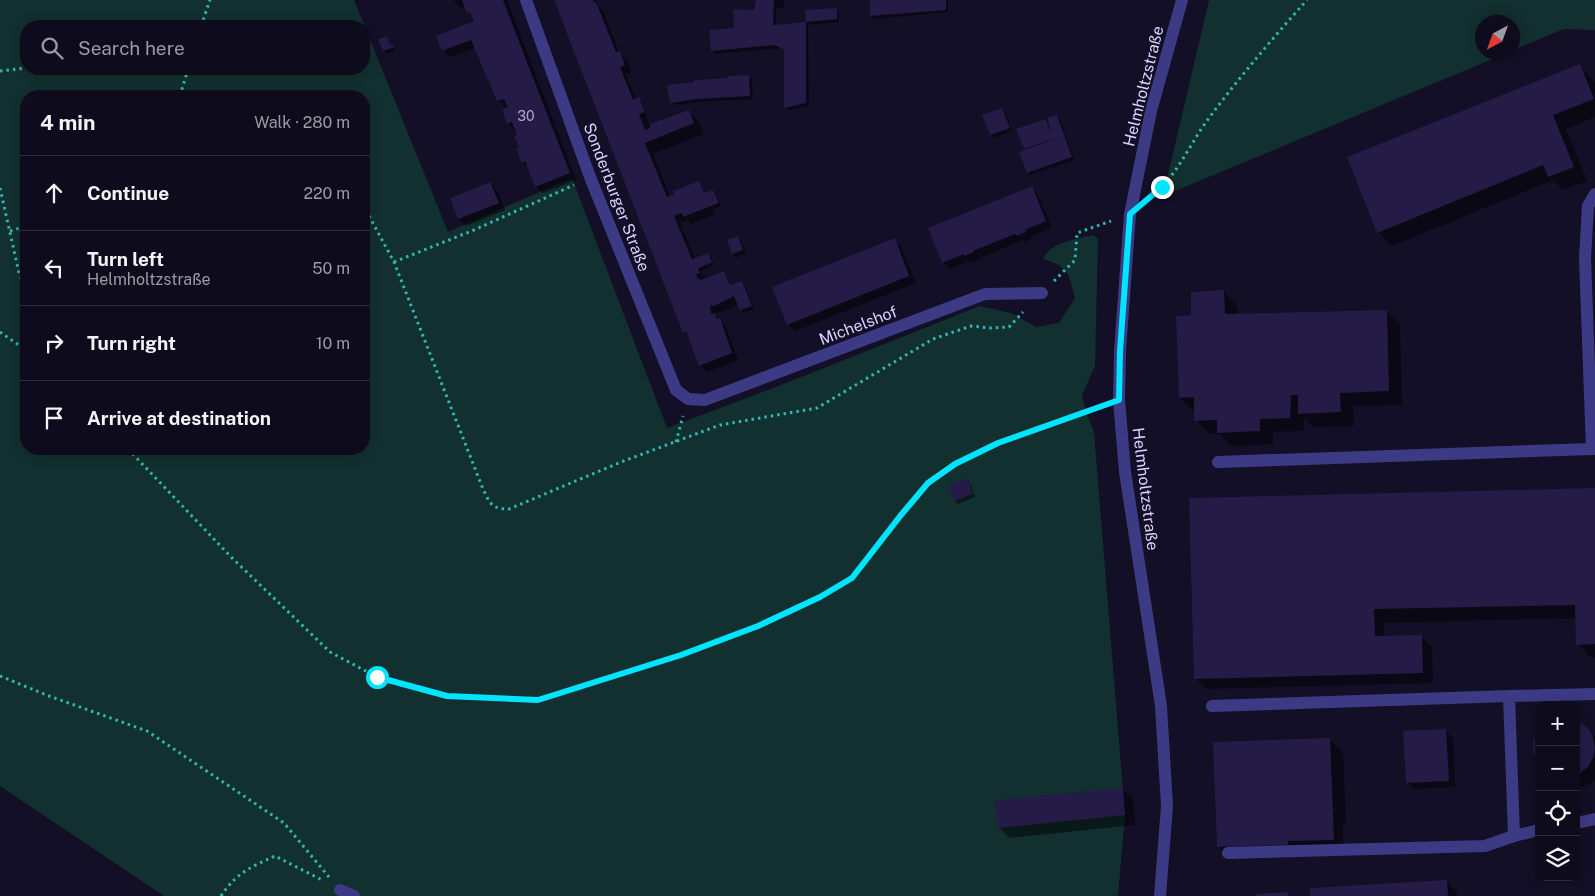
<!DOCTYPE html>
<html lang="en">
<head>
<meta charset="utf-8">
<style>
	:root { --surface:#0e0b1c; --page:#171425; --text:#f1f3f6; --muted:#9b9ba3; --line:#2e2b3b }
	body { margin:0; font-family:"Public Sans",sans-serif; background:var(--page); color:var(--text) }
	.controls { position:absolute; right:15px; bottom:15px; display:grid; overflow:hidden; border-radius:10px; box-shadow:0 2px 12px #0003 }
	.controls button { width:45px; height:45px; display:grid; place-items:center; padding:0; border:0; border-bottom:1px solid var(--line); background:var(--surface); color:var(--text); font:25px sans-serif }
	.compass { position:absolute; left:1475px; top:15px; width:45px; height:45px; border-radius:50%; background:var(--surface); box-shadow:0 2px 12px #0003; rotate:221deg }
	.stop { position:absolute; width:15px; height:15px; margin:-11px; border:4px solid #00e5ff; border-radius:50%; background:#fff }
	.stop.end { background:#00e5ff; border-color:#fff; box-shadow:0 1px 5px #0008 }
	.list { margin:0; padding:0; list-style:none }
	h2 { display:flex; justify-content:space-between; align-items:center; height:65px; margin:0; padding:0 20px; font-size:21px }
	h2 small { font-size:16px; font-weight:400; color:var(--muted) }
	.list li { display:grid; grid-template-columns:32px 1fr auto; gap:15px; align-items:center; box-sizing:border-box; height:75px; padding:0 20px; border-top:1px solid var(--line) }
	.list b { display:block; font-size:19px; white-space:nowrap }
	.list p { margin:0; font-size:16px; white-space:nowrap; color:var(--muted) }
	.list em { font-size:16px; font-style:normal; color:var(--muted) }
	.icon { flex:none; width:28px; height:28px; fill:none; stroke:currentColor; stroke-width:2; stroke-linecap:round; stroke-linejoin:round }
	.map { position:relative; flex:none; width:1595px; height:896px; overflow:hidden }
	.search { position:absolute; background:var(--surface); box-shadow:0 2px 12px #0003; left:20px; top:20px; width:350px; height:55px; display:flex; align-items:center; gap:12px; box-sizing:border-box; padding:0 18px; border-radius:20px; color:var(--muted); font-size:19px }
	.panel { position:absolute; background:var(--surface); box-shadow:0 2px 12px #0003; left:20px; top:90px; width:350px; height:365px; border-radius:20px }
	.map>svg:first-child { display:block }
</style>
</head>
<body>
<div class="map">
<svg width="1595" height="896" viewBox="0 0 1595 896">
	<rect width="100%" height="100%" fill="#130f26"/>
	<!-- green -->
	<path fill="#12302f" fill-rule="evenodd" d="M0,0h354l94,232 124,-54 95,250 114,-43 199,-79 31,7 25,14 23,-4 16,-25c-7,-25 -5,-31 -32,-39 7,-17 34,-20 50,-24l5,4 -3,127 -13,29 4,17 8,20 31,383 -7,81h-954l-164,-110zM26,26h338v43h-338zM26,96h338v353h-338z
		M1209,0h386v30l-31,-1 -51,21 -1,-28h-30v30l25,1 -344,143z"/>
	<!-- shadow -->
	<path fill="#0007" fill-rule="evenodd" d="M453,0h54l69,180 -33,13 -7,-7 -8,-18 -5,-6 -4,-27 -11,-12 -1,-14 -9,-9 -22,-53 -26,10 -7,-7 32,-28 -9,-16 -6,2z
		M556,0h40l2,6 5,5 16,41 7,7 6,13 -6,2 9,23 7,5 9,29 38,-19 10,10 5,12 -51,20 17,43 28,-15 7,12 8,-3 3,3 5,12 -8,3 2,5 -24,10 -3,-4 -8,3 15,36 13,-5 3,3 1,4 -14,5v3l15,-6 1,2 -14,6 6,8 18,-6 3,3 4,10 11,-4 3,3 9,24 -10,4 -6,-9 -16,8h-6l1,4 9,11 12,33 -31,12 -7,-7 -9,-26 -7,-7z
		M757,0h27v8h-8v18l29,-3 2,2v-13l29,-3 3,3v10l-29,3 -2,-2 1,83 -21,4 -3,-3v-56l-5,-3 -65,6 -3,-4 43,-39z
		M872,0h76v12l-73,7 -3,-3z
		M387,38l4,8 5,4 -9,4 -3,-3 -4,-11z
		M1580,66l15,17v34l-29,12 21,52 -24,9 -10,-10 -161,66 -14,-14z
		M749,77l3,3 1,19 -53,3 -25,3 -4,-3z
		M1002,109l3,3 7,19 -18,7 -3,-4z
		M1057,116l3,3 14,41 -43,15 -3,-3 -1,-21 -9,-21z
		M490,183l7,7 8,20 -39,16 -7,-7 -7,-20z
		M1031,188l7,7 14,33 -21,9 1,2 -8,3 -1,-2 -43,18v1l-8,4 -2,-2 -20,8 -7,-7z
		M737,238l4,3 5,13 -10,3 -3,-3 -5,-13z
		M894,240l7,7 15,36 -121,48 -7,-7z
		M1224,292l13,13 1,10 148,-4 14,13 2,81 -49,1 1,20 -41,1 -9,-10v14l-31,1v12l-41,2 -12,-12h-11l-13,-14 -2,-9 -14,-13 12,-82z
		M967,480l3,3 5,14 -17,7 -3,-3 -6,-15z
		M1595,489v169h-4l-13,-14 -1,-26 -193,5v14l37,-1 11,11 1,36 -227,6 -11,-11z
		M1576,721l19,16v43l-5,4 -14,4z
		M1446,731l7,7 2,49 -41,2 -7,-7z
		M1329,739l14,14 3,70h-3v27l-45,1v4l-70,2 -10,-11 -4,-103zM1336,808v2l-113,4v-2z
		M1122,789l11,10 2,26 -126,13 -10,-11z
		M1447,882l10,10v4h-145z"/>
	<!-- building -->
	<path fill="#241b47" d="M462,0h41l67,173 -35,14 -10,-26 -3,2 -6,-15 3,-1 -5,-11 3,-1 -5,-13 -5,2 -5,-14 6,-3 -4,-8 -7,2 -26,-61 -29,11 -6,-15 38,-15 -4,-9 -3,1z
		M554,0h39l1,3 2,-1 20,50 4,-1 5,14 -5,2 13,33 6,-3 6,15 -6,2 6,16 5,-2v-4l39,-14 5,13 -49,20 22,54 8,-3 -2,-3 26,-10 5,12 9,-3 6,13 -36,14 -1,-4 -8,3 18,43 16,-6 4,9 -14,6 2,5 -4,1 1,4 4,2 23,-9 6,14 12,-4 10,25 -12,4 -6,-14 -20,10 -4,-1 1,9 4,-1 2,6 3,-1 12,35 -33,13 -13,-35 -3,2z
		M756,0h18l-1,25 33,-3v81l-22,5v-58l-9,-5 -64,6 -2,-21 25,-2 -1,-19 21,1z
		M870,0h76v10l-76,6z
		M837,8v11l-31,3 -1,-12z
		M387,36l3,9 3,-1 1,3 -11,4 -5,-12z
		M1580,64l14,35 -41,16 21,52 -26,10 -5,-12 -166,68 -30,-76z
		M749,75l1,21 -54,3 -26,4 -3,-18 27,-3v-2l34,-2v-2z
		M1002,108l8,20 -20,7 -8,-20z
		M1057,115l15,42 -45,16 -8,-21 43,-16 -38,13 -8,-20 30,-10 6,17 -5,-18z
		M490,182l9,21 -41,16 -8,-21z
		M1032,186l14,35 -21,9 1,2 -10,4 -1,-2 -42,17 1,1 -10,4v-2l-22,9 -14,-35z
		M738,236l5,14 -11,4 -5,-14z
		M895,238l14,38 -122,49 -15,-38z
		M1224,290l1,24 162,-4 2,81 -49,2 1,19 -43,2v-19h-7l-1,23 -30,1v12l-43,2v-13l-23,1v-24l-15,1 -3,-82 15,-1v-23z
		M967,478l6,16 -19,7 -6,-16z
		M1595,488v156l-19,1 -1,-40 -201,4 1,27 47,-1 1,38 -229,6 -5,-181z
		M1576,720l12,8 5,9 2,11 -2,10 -5,9 -12,9z
		M1446,729l3,52 -43,2 -3,-52z
		M1539,729v37l-6,-14v-10z
		M1330,738l4,102 -46,1v4l-71,2 -4,-105z
		M1123,788l2,27 -127,13 -3,-28z
		M1447,880l1,16h-138v-8z
		M1288,892l1,4h-33v-2z"/>
	<g fill="none" stroke-linecap="round" stroke-linejoin="round">
		<!-- path -->
		<path stroke="#2fb8b0" stroke-width="3" stroke-dasharray="2.5 4" stroke-linecap="butt" d="M201,26l9,-26
			M0,71l26,-3
			M180,96l8,-27
			M0,188l19,85 7,16
			M1154,194c23,-19 35,-48 52,-72 31,-42 66,-83 101,-122
			M364,216l4,-2 26,48 89,227c7,15 9,20 26,20l112,-47 99,-37 97,-17 116,-69 38,-13 20,2 18,-1 14,-15
			M10,231l16,-5
			M394,262l80,-32 100,-45
			M1054,281l21,-21 2,-27 34,-12
			M0,332l26,18
			M676,442l7,-26
			M128,449l103,108 99,95 47,25 70,19 91,4 143,-45 77,-29 62,-29 32,-19 49,-63 27,-32 27,-19 42,-21 105,-37
			M0,676l49,20 98,35 137,92 45,54
			M221,896c15,-23 30,-29 54,-40l49,25"/>
		<!-- lane -->
		<path stroke="#3d3a85" stroke-width="12" d="M1595,194l-7,12 -3,52 7,191h3
			M1218,462l374,-13
			M1212,706l297,-10
			M1576,823l19,-4
			M1539,830l-25,6 -5,-140 86,-2
			M1228,853l257,-7 29,-10
			M340,890l14,6"/>
		<!-- street -->
		<path stroke="#3d3a85" stroke-width="12" d="M526,0l64,177 86,213 12,9 17,1 280,-106 57,-1
			M1160,896l7,-90 -6,-100 -36,-234 -6,-72 1,-49 10,-137 21,-103 31,-111"/>
	</g>
	<g fill="none" stroke-linecap="round" stroke-linejoin="round">
		<!-- route -->
		<path stroke="#00e5ff" stroke-width="6" d="M377,677l70,19 91,4 143,-45 77,-29 62,-29 32,-19 49,-63 27,-32 27,-19 43,-21 121,-43 1,-49 10,-137 32,-27"/>
	</g>
	<g text-anchor="middle" stroke-width="4" stroke-linejoin="round" paint-order="stroke">
		<!-- number labels -->
		<g font-size="14" fill="#aca6d1">
			<text x="526" y="121">30</text>
		</g>
		<!-- street labels -->
		<g font-size="16" fill="#d9d4ff" stroke="#130f26">
			<text transform="translate(1143 86) rotate(-76)" y="6">Helmholtzstraße</text>
			<text transform="translate(617 197) rotate(69)" y="6">Sonderburger Straße</text>
			<text transform="translate(858 325) rotate(-21)" y="6">Michelshof</text>
			<text transform="translate(1146 489) rotate(83)" y="6">Helmholtzstraße</text>
		</g>
	</g>
</svg>
<div class="controls">
<button>+</button>
<button>−</button>
<button><svg class="icon" aria-label="locate" viewBox="0 0 24 24"><circle cx="12" cy="12" r="6"/><path d="M12 2v4M12 18v4M2 12h4M18 12h4"/></svg></button>
<button><svg class="icon" aria-label="layers" viewBox="0 0 24 24"><path d="M12 4l9 5-9 5-9-5zM3 14l9 5 9-5"/></svg></button>
</div>
<svg class="compass" viewBox="-18 -18 36 36"><path d="M0-13l5 13h-10z" fill="#e53935"/><path d="M0 13l5-13h-10z" fill="#9b9ba3"/></svg>
<div class="stop" style="left:377px;top:677px"></div>
<div class="stop end" style="left:1162px;top:187px"></div>
<div class="search"><svg class="icon" aria-label="search" viewBox="0 0 24 24"><circle cx="10" cy="10" r="6"/><path d="M15 15l6 6"/></svg>Search here</div>
<section class="panel">
<h2>4 min<small>Walk · 280 m</small></h2>
<ul class="list">
<li><svg class="icon" aria-label="ahead" viewBox="0 0 24 24"><path d="M12 20V5M6 11l6-6 6 6"/></svg><div><b>Continue</b></div><em>220 m</em></li>
<li><svg class="icon" aria-label="left" viewBox="0 0 24 24"><path d="M17 20v-9H6M10 6l-5 5 5 5"/></svg><div><b>Turn left</b><p>Helmholtzstraße</p></div><em>50 m</em></li>
<li><svg class="icon" aria-label="right" viewBox="0 0 24 24"><path d="M7 20v-9h11M14 6l5 5-5 5"/></svg><div><b>Turn right</b></div><em>10 m</em></li>
<li><svg class="icon" aria-label="arrive" viewBox="0 0 24 24"><path d="M6 21V4h12l-3 4 3 4H6"/></svg><div><b>Arrive at destination</b></div></li>
</ul>
</section>
</div>
</body>
</html>
